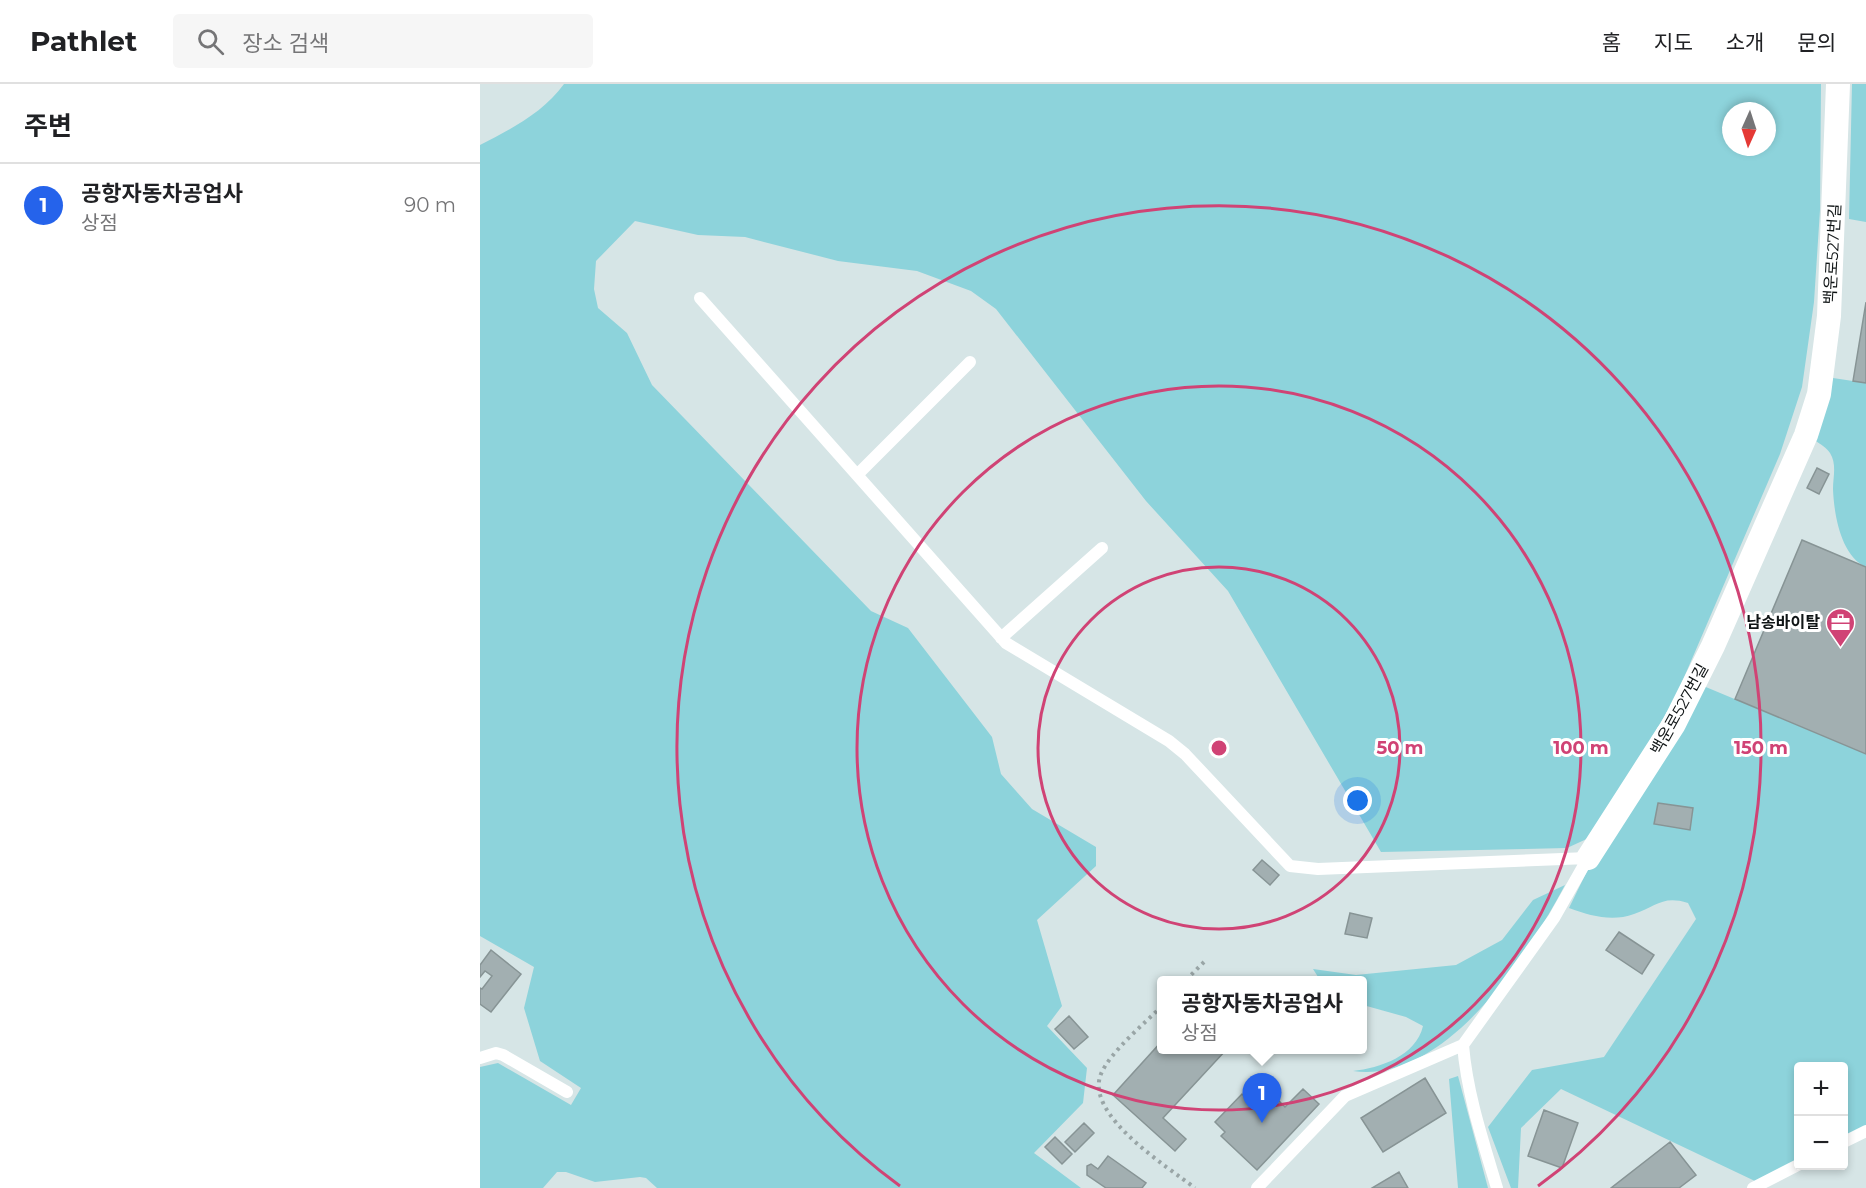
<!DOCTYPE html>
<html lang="ko">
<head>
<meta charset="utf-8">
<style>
	:root { --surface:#fff; --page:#f6f6f6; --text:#202124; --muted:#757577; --line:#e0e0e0; --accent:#2563eb }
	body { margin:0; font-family:Montserrat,"Noto Sans KR",sans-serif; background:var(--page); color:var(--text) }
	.controls { position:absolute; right:18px; bottom:18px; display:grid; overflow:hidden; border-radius:6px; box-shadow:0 3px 9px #0003 }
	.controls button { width:54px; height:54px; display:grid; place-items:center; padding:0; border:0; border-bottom:2px solid var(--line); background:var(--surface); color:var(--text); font:30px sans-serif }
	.compass { position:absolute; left:1242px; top:18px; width:54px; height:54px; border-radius:50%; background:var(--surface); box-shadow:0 3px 9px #0003; rotate:183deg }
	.you { position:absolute; left:878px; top:717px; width:21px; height:21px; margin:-15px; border:4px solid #fff; border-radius:50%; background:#1a73e8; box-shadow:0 0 0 9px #1a73e833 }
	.badge { display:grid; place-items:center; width:39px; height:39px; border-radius:50%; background:var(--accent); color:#fff; font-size:20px; font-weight:700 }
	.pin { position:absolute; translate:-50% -50px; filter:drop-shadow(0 2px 3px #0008) }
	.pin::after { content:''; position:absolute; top:32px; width:21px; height:18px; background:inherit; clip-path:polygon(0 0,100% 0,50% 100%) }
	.popup { position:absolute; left:677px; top:892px; width:210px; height:78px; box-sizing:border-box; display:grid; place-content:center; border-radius:6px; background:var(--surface); filter:drop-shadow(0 2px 4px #0005); font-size:20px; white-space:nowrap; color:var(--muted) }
	.popup b { font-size:22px; color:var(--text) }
	.popup::after { content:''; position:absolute; left:50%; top:100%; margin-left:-12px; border:12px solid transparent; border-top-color:var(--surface) }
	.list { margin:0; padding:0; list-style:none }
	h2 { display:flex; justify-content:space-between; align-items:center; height:78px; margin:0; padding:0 24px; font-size:26px }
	h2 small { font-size:20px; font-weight:400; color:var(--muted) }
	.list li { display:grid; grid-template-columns:39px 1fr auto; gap:18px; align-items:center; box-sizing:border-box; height:84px; padding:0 24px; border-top:2px solid var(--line) }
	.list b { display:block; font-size:22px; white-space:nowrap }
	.list p { margin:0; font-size:20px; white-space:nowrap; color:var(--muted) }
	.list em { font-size:20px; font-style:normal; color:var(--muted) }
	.icon { flex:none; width:33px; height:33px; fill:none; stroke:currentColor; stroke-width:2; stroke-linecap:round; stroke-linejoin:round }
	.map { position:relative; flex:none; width:1386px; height:1104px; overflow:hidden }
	header { display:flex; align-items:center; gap:36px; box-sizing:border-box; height:84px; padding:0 30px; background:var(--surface); border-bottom:2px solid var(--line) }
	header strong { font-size:28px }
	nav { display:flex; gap:33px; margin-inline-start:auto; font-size:21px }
	.search { width:420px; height:54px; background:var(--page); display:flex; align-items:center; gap:15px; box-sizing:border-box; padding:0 21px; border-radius:6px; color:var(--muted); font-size:22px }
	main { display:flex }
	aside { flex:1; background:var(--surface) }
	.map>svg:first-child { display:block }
</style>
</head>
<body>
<header>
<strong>Pathlet</strong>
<div class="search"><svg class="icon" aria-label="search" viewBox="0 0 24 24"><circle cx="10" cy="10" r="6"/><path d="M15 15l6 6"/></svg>장소 검색</div>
<nav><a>홈</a><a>지도</a><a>소개</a><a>문의</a></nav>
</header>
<main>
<aside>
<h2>주변<small></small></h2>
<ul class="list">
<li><span class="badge">1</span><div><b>공항자동차공업사</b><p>상점</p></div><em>90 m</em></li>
</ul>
</aside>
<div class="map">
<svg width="1386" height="1104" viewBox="0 0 1386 1104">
	<rect width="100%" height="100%" fill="#d6e5e6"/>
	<!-- green -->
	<path fill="#8dd3db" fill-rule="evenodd" d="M84,0h1257l-1,126 -6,92 -12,85 -22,67 -113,263 -76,120 -24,11 -186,4 -153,-261 -82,-90 -150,-192 -25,-18 -54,-20 -79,-10 -93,-24 -47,-2 -63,-14 -39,40 -2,28 4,19 29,25 25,52 219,226 37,17 84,109 9,37 31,35 64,38v19l-59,54 25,86 -15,20 40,42 -4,35 -49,50 47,35h-424l-11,-10 -6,-1 -45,5 -29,-10h-9l-14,16h-63v-121l18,-4 73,42 10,-17 -41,-27 -16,-53 10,-41 -54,-31v-791c31,-16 63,-32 84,-61zM1251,27h36v36h-36z
		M1372,0h14v138l-17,-3z
		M1353,294l33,5v184c-25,-11 -32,-52 -33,-78 0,-12 4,-25 -3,-36 -3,-5 -10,-9 -14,-12z
		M1221,601l165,69v375l-22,11v-74h-46v96l-41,20 -196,-93 -40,39 -3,60h-7l-23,-61 44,-57 72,-13 92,-138 -8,-16c-26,-8 -32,4 -54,11 -22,8 -43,2 -65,-6l22,-45zM1178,719l35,5 -3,22 -36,-6z
		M1085,801c-37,70 -119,199 -212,186 27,-3 63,-15 70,-45l-17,-9 -43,-12 -1,-25h-42l-7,-11 43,6 100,-10 46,-25 31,-40z
		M978,992l30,112h-30l-9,-109z"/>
	<!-- building -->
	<path fill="#a2afb1" stroke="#879495" stroke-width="1.5" d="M1386,218v81l-13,-2z
		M1337,384l12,6 -10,20 -12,-6z
		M1322,456l64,27v187l-131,-55z
		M1178,719l35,5 -3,22 -36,-6z
		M782,776l17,15 -9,10 -17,-15z
		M870,829l22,5 -5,20 -22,-4z
		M1139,848l35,23 -12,19 -36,-24z
		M11,866l30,24 -30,38 -11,-8v-16l2,1 10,-13 -7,-5 -5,6v-12z
		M589,932l19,21 -14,12 -19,-20z
		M682,957v9h64l-63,68 23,21 -11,12 -62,-56z
		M945,994l21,35 -63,39 -22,-34z
		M785,1003l20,20 18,-18 16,15 -62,66 -36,-34 4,-4 -10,-10 27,-28 8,8z
		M1064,1026l34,13 -16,45 -34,-12z
		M604,1039l10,10 -19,19 -10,-10z
		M575,1053l17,17 -10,10 -17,-17z
		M1190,1058l26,33 -17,13h-68z
		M628,1072l38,27 -4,5h-36l-19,-13v-9l4,-2 7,5z
		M919,1088l9,16h-36z"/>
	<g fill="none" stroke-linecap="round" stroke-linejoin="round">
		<!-- path -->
		<path stroke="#99a5a6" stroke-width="4" stroke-dasharray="3 4.5" stroke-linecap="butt" d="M706,896l18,-18
			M682,922c-18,18 -52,46 -61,68 -17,41 67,93 94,114"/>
		<!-- lane -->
		<path stroke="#fff" stroke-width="12" d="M220,214l306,345 163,98 16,13 105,112 28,3 270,-11
			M377,391l113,-113
			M521,554l101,-90
			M983,961c4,49 20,96 34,143
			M0,974l16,-5 7,2 64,37
			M1364,1058l22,-11
			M777,1104l88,-92 118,-51 91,-127 34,-60
			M1273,1104l45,-23"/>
		<!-- street -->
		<path stroke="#fff" stroke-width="24" d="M1108,774l86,-134 39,-78 93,-211 13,-41 10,-78 9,-232"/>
	</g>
	<!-- distance rings -->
	<g fill="none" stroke="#d04375" stroke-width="3">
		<circle cx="739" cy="664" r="181"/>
		<circle cx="739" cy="664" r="362"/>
		<path d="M420 1102A542 542 0 1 1 1058 1102"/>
	</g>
	<!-- icons -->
	<defs>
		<symbol id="office-pin" viewBox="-11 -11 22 30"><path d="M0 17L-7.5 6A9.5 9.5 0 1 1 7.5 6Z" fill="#d04375" stroke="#fff"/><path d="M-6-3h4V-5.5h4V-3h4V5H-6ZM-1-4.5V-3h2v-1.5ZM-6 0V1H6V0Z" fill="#fff"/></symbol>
	</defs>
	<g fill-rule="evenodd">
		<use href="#office-pin" x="1344" y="522" width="33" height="45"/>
	</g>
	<g text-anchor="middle" stroke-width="6" stroke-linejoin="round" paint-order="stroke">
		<!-- street labels -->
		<g font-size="16" fill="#101516" stroke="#fff">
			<text transform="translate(1352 170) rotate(-87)" y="6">백운로527번길</text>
			<text transform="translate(1199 625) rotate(-61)" y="6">백운로527번길</text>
		</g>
		<!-- poi labels -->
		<g font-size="16" font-weight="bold" fill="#101516" stroke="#fff" text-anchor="end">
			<text x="1340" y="544">남송바이탈</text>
		</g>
	</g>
	<circle cx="739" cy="664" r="9" fill="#d04375" stroke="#fff" stroke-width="3"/>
	<g font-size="18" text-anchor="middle" font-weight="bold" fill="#d04375" stroke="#fff" stroke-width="6" stroke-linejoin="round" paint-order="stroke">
		<text x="920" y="670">50 m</text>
		<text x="1101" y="670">100 m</text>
		<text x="1281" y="670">150 m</text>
	</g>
</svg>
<div class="controls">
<button>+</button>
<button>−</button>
</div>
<svg class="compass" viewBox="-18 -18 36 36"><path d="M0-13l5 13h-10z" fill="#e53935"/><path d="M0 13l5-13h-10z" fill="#757577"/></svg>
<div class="you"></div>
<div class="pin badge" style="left:782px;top:1039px">1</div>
<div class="popup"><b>공항자동차공업사</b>상점</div>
</div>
</main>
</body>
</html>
